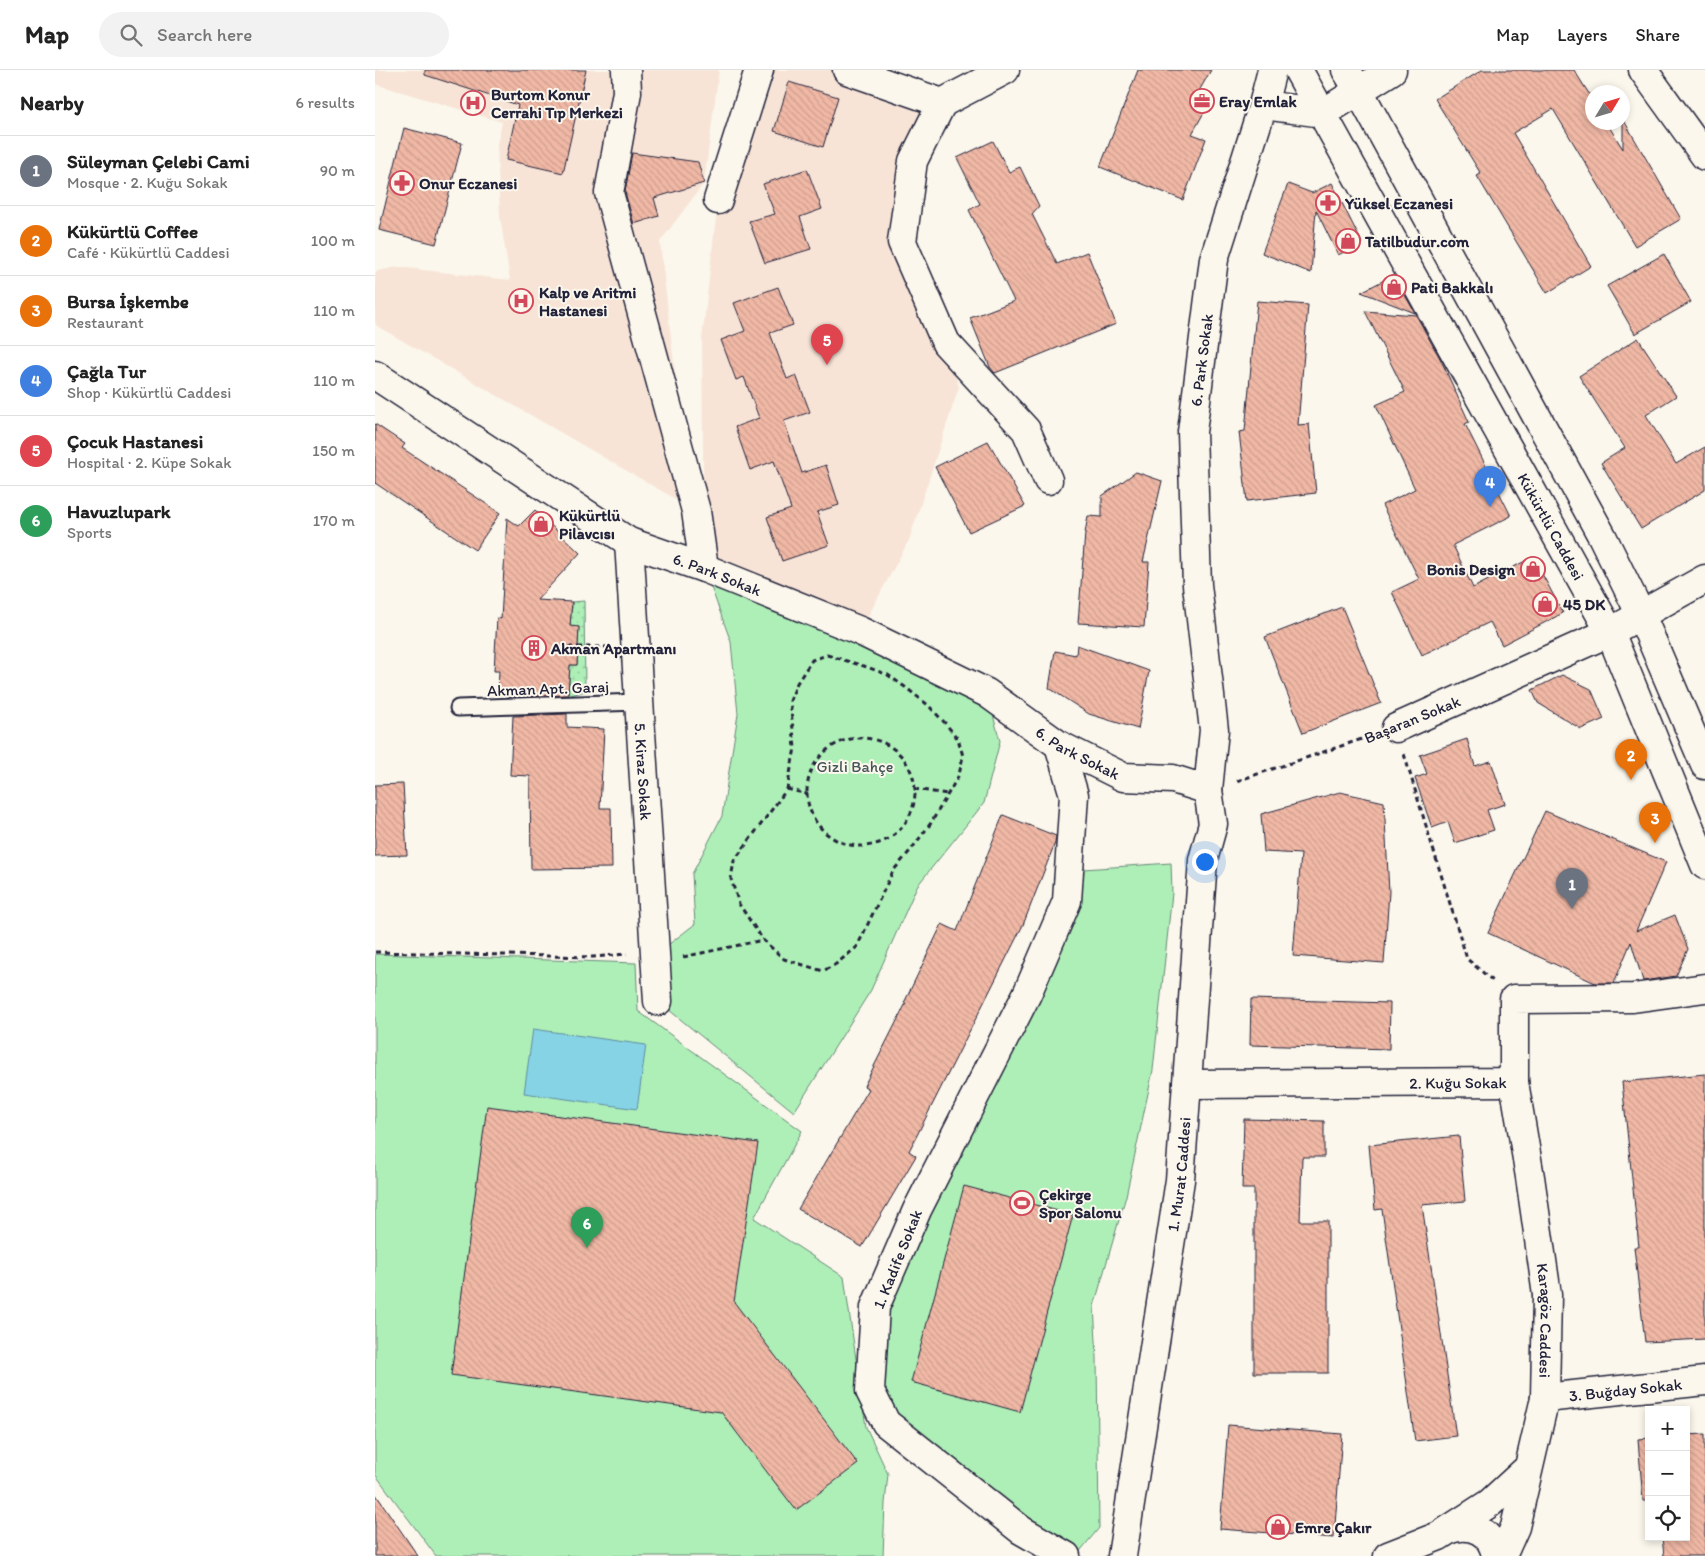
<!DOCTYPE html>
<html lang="en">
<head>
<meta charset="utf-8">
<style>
	:root { --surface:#fff; --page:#f2f2f2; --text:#222; --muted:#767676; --line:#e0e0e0; --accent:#ea580c }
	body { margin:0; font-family:Itim,sans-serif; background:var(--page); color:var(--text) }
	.controls { position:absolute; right:15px; bottom:15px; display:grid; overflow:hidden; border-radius:0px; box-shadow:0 2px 8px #0003 }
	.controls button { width:45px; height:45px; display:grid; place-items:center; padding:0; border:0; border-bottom:1px solid var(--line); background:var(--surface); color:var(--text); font:25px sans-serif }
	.compass { position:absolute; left:1210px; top:15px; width:45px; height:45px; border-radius:50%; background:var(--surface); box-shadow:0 2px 8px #0003; rotate:52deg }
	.you { position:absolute; left:829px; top:791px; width:18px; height:18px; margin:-12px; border:4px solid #fff; border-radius:50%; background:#1a73e8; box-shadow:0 0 0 8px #1a73e833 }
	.badge { display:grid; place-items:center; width:32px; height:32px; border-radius:50%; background:var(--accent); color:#fff; font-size:16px; font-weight:700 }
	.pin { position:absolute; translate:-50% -41px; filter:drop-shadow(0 1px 2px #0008) }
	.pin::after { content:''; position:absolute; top:26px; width:18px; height:15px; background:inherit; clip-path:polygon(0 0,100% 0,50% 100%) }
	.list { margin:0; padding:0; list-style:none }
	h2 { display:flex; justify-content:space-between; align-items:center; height:65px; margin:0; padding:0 20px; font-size:21px }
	h2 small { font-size:16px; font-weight:400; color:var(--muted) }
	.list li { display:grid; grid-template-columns:32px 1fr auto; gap:15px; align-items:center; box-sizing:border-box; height:70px; padding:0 20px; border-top:1px solid var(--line) }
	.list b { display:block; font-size:19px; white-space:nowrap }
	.list p { margin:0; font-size:16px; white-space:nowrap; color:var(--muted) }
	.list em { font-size:16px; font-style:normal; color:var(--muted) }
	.icon { flex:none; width:28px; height:28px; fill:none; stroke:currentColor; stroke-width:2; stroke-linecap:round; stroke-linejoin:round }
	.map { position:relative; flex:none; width:1330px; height:1486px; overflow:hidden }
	header { display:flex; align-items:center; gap:30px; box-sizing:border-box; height:70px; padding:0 25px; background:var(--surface); border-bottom:1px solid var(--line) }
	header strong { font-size:24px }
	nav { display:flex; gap:28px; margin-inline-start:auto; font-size:18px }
	.search { width:350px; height:45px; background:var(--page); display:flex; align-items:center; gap:12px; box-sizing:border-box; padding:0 18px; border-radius:28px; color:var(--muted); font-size:19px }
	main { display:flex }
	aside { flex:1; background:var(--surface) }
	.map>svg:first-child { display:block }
</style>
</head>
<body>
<header>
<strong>Map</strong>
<div class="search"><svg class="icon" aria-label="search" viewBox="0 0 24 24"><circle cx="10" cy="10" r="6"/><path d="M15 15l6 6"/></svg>Search here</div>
<nav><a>Map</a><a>Layers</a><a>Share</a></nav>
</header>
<main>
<aside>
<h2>Nearby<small>6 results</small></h2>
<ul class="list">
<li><span class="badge" style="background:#6b7280">1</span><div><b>Süleyman Çelebi Cami</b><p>Mosque · 2. Kuğu Sokak</p></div><em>90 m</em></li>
<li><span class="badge" style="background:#e8710a">2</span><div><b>Kükürtlü Coffee</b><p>Café · Kükürtlü Caddesi</p></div><em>100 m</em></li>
<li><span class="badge" style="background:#e8710a">3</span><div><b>Bursa İşkembe</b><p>Restaurant</p></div><em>110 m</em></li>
<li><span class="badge" style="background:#3f7fe0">4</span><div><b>Çağla Tur</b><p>Shop · Kükürtlü Caddesi</p></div><em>110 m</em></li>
<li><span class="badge" style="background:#e0444e">5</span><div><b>Çocuk Hastanesi</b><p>Hospital · 2. Küpe Sokak</p></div><em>150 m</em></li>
<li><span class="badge" style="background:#2e9e5b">6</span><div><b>Havuzlupark</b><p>Sports</p></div><em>170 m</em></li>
</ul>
</aside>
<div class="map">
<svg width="1330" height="1486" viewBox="0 0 1330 1486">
	<defs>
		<pattern id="grass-dots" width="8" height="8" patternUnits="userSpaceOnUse" patternTransform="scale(1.25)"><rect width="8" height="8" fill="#aeefb7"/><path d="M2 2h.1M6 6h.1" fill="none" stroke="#95cd9e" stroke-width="1.8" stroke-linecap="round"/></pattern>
		<pattern id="building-back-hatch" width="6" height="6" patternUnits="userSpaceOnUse" patternTransform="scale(1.25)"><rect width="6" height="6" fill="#f0b8a5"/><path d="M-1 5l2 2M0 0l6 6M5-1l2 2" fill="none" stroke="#ce9e8f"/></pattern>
	</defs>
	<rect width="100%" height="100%" fill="#fbf7ec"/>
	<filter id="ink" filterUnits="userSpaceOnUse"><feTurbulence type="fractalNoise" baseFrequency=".02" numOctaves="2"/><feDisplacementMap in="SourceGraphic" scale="10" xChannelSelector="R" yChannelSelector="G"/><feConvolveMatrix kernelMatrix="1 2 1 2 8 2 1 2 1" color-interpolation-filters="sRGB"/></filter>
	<g filter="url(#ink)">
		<!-- built -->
		<path fill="#f8e4d7" d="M0,0h344l-15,113 -44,59 28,242 8,27 -319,-185 -2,-4v-47l2,-4 21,-4 112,13 -10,-63 -3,-73 5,-22 -127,-38z
			M384,0h88l95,33 -40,139 44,101 13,44 -50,153 -49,91 -156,-63 -2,-229 16,-139z"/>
		<!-- grass -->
		<path fill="url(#grass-dots)" stroke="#688879" d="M209,531l1,90 -17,5 2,-31h7l2,-38h-9l2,-25z"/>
		<!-- green -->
		<path fill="#aeefb7" stroke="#688879" d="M329,498l283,125 13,48 -16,62 -67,83 -46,104 -77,122 -136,-111 -3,-46 40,-31 -3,-50 30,-58 16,-102 -7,-72z
			M796,793l1,30 -19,177 -27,126 -32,110 3,52 2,170 -23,28 -190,-133 -11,-116 194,-437z
			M0,884l261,9 2,48 164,120 -48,87 90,59 22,150 22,47 -3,29 -2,53h-447l-61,-82z"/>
		<!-- water -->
		<path fill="#86d3e5" stroke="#5e8ca1" d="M158,959l113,16 -9,64 -113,-16z"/>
		<!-- building -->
		<path fill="url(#building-back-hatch)" stroke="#22223b" d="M50,0h161l-23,103 -57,-13 12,-55 -93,-30z
			M763,0h73l-12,21 13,7 -20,36 14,5 -23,61 -83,-33z
			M1107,0h92l19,30v22h13l17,27v-30l58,100 -46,27 -82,-137 -40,24 78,133 -44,27 -70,-117 4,-2 -46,-75z
			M414,12l49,15 -15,50 -49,-16z
			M29,58l58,15 -26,101 -57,-14z
			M618,71l16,31 11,-5 19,39 -7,8 25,50 30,-12 29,72 -121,49 -5,-6 -20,-49 44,-17 -45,-91 11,-6 -23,-46z
			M257,83l66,9 6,21 -50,15 5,18 -25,8 -9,-32z
			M432,99l15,40 -22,8 11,32 -46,14 -16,-42 26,-7 -12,-30z
			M957,113l30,60 -24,12 -22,-45 -5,63 -49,-20 26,-69 24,9z
			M1289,184l27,48 -56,32 -28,-48z
			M1019,205l21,38 -54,-21z
			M403,217l15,38 -23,8 17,46 9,-4 14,37 -26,9 18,52 24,-8 13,40 -22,7 12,33 -47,16 -15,-44 24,-8 -17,-48 -24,9 -15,-43 24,-9 -15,-41 -8,3 -15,-40 24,-9 -11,-28z
			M882,231l51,4 -10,120 11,-1 7,69 -69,8 -8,-69 6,-1z
			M990,241l51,4 26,47 27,60 -4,2 46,92 -58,29 20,43 60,-31 30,56 -61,32 -12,-23 -68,33 -30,-63 27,-13 -37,-74 33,-16 -39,-84 29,-13z
			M1263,268l38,58 -30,19 30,49 29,-17v43l-64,39 -40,-66 24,-15 -46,-72z
			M0,354l30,20 -3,4 98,65 -25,37 -100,-67z
			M613,371l37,65 -56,26 -34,-65z
			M761,402l26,9 -19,81h6l-5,65 -66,-4 7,-90 3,-17 14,1v-21z
			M160,440l45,43 -43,47 35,2 -2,24 9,1 -2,38h-7l-2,30 -54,2 1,-4 -17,-1 1,-21h-5l3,-53 4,1 6,-101 12,8z
			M967,537l39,96 -78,30 -38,-96z
			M702,575l72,26 -11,58 -49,-15 -40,-26 6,-37 21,4z
			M1187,605l29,14 13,30 -23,10 -43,-26 -6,-13z
			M192,644v13l37,2 -4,79h11l1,60 -81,1 -1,-93 -20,-1 3,-59z
			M1092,669l8,27 16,-5 14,43 -18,6 7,20 -39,13 -7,-21 -16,6 -17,-50 12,-4 -7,-19z
			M28,714l4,71 -32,1v-71z
			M965,722l44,10 5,90 -5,71 -91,-7 8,-102 -37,-2 -3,-38z
			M1170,741l121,51 -30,69 39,-16 13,34 -12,27 -33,5 -12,-39 -17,41h-19l-107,-50z
			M628,745l53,21 -1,7 -32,82 -114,226 7,5 -54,91 -64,-38 71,-120 -5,-3 42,-83h-2l38,-79 15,7z
			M876,929l139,4 -1,46 -139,-4z
			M1330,1004v265l-60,3 -11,-95h5l-17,-165z
			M112,1036l271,37 -24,159 124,162 -62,46 -75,-98 -270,-37z
			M869,1049l80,2v36h-22l-2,64h28v152h-74v-184h-12z
			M1084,1066l6,65 -43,4 34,231 -41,5 -33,-232 -7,1 -6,-65z
			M589,1116l109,29 -53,197 -109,-30z
			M853,1355l114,9 -8,104 -114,-9z
			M1330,1364v122h-41l-2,-19h24v-102z
			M1274,1368v63h-6l-5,-62z
			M0,1423l43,63h-43z"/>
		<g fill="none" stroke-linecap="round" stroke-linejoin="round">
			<defs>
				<path id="service" d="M83,638l181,-6"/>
				<g id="minor">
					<path d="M251,0l1,22 -18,101 87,318 8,57"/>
					<path d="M472,0l95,33 63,-33"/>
					<path d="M1268,0l62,86"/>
					<path d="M567,33l-29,58 -11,81 44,101 80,87 22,50"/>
					<path d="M888,35l60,8 69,-43"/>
					<path d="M343,130l41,-130"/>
					<path id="s1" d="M0,305l254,167 75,26 156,63 127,62 72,52 64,32 50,2 35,11 6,-60 -17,-145 -5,-153 22,-173 49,-154 9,-35"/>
					<path id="s2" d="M254,472l29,459"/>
					<path d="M1021,658l214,-96"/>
					<path d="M684,675l15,50 -7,106 -40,93 -110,216 -42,97 -5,84 16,32 135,107 45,26"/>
					<path id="s3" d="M1139,1012l16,95 17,118 -2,103"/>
					<path id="s4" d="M812,1014l327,-2v-83l119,-1 72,-10"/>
				</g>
				<g id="tertiary">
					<path d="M1235,562l95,-53"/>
					<path d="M1075,1459c22,-7 42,3 46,27"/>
					<path id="s5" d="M747,1486l58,-376 23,-320 10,-36 -5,-34"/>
					<path d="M1013,1486l51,-20 51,-33 37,-34"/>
					<path id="s6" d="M1127,1486l13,-29 30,-129 160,-17"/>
				</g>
				<g id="primary">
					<path id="s7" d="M923,0l312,562 95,233"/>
					<path d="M971,0l13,21 243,445 39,79 64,150"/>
				</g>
			</defs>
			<!-- service casing -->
			<use href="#service" stroke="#22223b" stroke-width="19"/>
			<!-- minor casing -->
			<use href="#minor" stroke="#22223b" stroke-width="31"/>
			<!-- tertiary casing -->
			<use href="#tertiary" stroke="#22223b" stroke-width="31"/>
			<!-- primary casing -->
			<use href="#primary" stroke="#22223b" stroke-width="31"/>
			<!-- path -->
			<path stroke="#22223b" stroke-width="3" stroke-dasharray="5 4" stroke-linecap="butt" d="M193,577h40
				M452,585l40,12 21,8 17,12 23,18 17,18 13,16 5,17 -4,19 -28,48 -21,28 -17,20 -36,76 -21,17 -13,7 -39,-12 -21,-19 -24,-36 -8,-25 3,-18 53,-72 8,-41 -5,-47 7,-18 15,-23z
				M432 722a54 54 0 1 1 108 0a54 54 0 1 1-108 0Z
				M1029,684l63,205 26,22
				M862,711l134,-45
				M412,719l20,5
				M539,719l33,5
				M0,882l218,5 34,-3
				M308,887l80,-17"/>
			<!-- service -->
			<use href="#service" stroke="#fbf7ec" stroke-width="15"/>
			<!-- minor -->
			<use href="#minor" stroke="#fbf7ec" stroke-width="28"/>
			<!-- tertiary -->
			<use href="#tertiary" stroke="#fbf7ec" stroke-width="28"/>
			<!-- primary -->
			<use href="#primary" stroke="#fbf7ec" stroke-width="28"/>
		</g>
	</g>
	<!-- icons -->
	<defs>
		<symbol id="office-ring" viewBox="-11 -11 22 22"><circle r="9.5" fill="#fbf7ec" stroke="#d1495b" stroke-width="1.5"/><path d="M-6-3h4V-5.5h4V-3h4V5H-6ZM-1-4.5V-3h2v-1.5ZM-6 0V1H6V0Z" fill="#d1495b"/></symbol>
		<symbol id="hospital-ring" viewBox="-11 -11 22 22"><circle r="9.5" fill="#fbf7ec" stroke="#d1495b" stroke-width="1.5"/><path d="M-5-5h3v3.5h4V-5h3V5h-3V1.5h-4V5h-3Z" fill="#d1495b"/></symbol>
		<symbol id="pharmacy-ring" viewBox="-11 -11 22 22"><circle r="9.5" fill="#fbf7ec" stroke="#d1495b" stroke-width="1.5"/><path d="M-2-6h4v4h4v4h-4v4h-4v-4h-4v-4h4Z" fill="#d1495b"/></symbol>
		<symbol id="shop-ring" viewBox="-11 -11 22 22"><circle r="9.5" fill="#fbf7ec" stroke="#d1495b" stroke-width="1.5"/><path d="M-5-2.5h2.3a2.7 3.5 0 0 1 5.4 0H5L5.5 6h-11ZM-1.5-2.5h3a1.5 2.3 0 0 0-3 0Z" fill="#d1495b"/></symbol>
		<symbol id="building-ring" viewBox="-11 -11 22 22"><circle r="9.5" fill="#fbf7ec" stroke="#d1495b" stroke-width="1.5"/><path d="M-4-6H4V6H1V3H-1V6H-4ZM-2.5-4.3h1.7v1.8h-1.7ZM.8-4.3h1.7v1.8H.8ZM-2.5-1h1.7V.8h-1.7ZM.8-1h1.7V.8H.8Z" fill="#d1495b"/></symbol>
		<symbol id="stadium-ring" viewBox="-11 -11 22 22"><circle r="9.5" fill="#fbf7ec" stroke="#d1495b" stroke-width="1.5"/><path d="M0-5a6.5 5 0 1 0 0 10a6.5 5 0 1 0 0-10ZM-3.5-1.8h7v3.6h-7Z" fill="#d1495b"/></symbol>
	</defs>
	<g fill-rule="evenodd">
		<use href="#office-ring" x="813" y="17" width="28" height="28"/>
		<use href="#hospital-ring" x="84" y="19" width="28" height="28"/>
		<use href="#pharmacy-ring" x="13" y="99" width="28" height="28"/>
		<use href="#pharmacy-ring" x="939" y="119" width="28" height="28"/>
		<use href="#shop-ring" x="959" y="157" width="28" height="28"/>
		<use href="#shop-ring" x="1005" y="203" width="28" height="28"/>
		<use href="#hospital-ring" x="132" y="217" width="28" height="28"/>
		<use href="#shop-ring" x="152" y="440" width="28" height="28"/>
		<use href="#shop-ring" x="1144" y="485" width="28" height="28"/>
		<use href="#shop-ring" x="1156" y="520" width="28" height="28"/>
		<use href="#building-ring" x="145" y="564" width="28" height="28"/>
		<use href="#stadium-ring" x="633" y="1119" width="28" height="28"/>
		<use href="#shop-ring" x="889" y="1443" width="28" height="28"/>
	</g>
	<g text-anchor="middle" stroke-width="4" stroke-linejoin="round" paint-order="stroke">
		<!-- poi labels -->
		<g font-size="16" font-weight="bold" fill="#22223b" stroke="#fbf7ec" text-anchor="start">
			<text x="116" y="30">Burtom Konur<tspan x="116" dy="18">Cerrahi Tıp Merkezi</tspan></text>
			<text x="844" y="37">Eray Emlak</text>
			<text x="44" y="119">Onur Eczanesi</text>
			<text x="970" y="139">Yüksel Eczanesi</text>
			<text x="990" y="177">Tatilbudur.com</text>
			<text x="1036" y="223">Pati Bakkalı</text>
			<text x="164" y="228">Kalp ve Aritmi<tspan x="164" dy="18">Hastanesi</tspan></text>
			<text x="184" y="451">Kükürtlü<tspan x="184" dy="18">Pilavcısı</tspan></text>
			<text x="1140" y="505" text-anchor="end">Bonis Design</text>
			<text x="1188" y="540">45 DK</text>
			<text x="176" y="584">Akman Apartmanı</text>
			<text x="664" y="1130">Çekirge<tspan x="664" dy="18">Spor Salonu</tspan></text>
			<text x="920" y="1463">Emre Çakır</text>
		</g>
		<!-- street labels -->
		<g font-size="16" fill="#22223b" stroke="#fbf7ec">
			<text dy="6" stroke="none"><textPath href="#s1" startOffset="1372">6. Park Sokak</textPath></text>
			<text dy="6" stroke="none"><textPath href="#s7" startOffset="522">Kükürtlü Caddesi</textPath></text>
			<text dy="6" stroke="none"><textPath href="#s1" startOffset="398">6. Park Sokak</textPath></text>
			<text transform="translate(173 618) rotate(-2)" y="6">Akman Apt. Garaj</text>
			<text transform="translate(1037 649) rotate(-22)" y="6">Başaran Sokak</text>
			<text dy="6" stroke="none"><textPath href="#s1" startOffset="802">6. Park Sokak</textPath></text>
			<text dy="6" stroke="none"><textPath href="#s2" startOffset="230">5. Kiraz Sokak</textPath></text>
			<text dy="6" stroke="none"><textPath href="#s4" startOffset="271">2. Kuğu Sokak</textPath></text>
			<text dy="6" stroke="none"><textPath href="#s5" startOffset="386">1. Murat Caddesi</textPath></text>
			<text transform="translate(522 1189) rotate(-68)" y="6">1. Kadife Sokak</text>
			<text dy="6" stroke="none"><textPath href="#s3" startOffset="241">Karagöz Caddesi</textPath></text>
			<text dy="6" stroke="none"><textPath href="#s6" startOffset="245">3. Buğday Sokak</textPath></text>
		</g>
		<!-- park labels -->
		<g font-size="16" fill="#45555a" stroke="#fbf7ec">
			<text x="480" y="702">Gizli Bahçe</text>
		</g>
	</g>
</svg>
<div class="controls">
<button>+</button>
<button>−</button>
<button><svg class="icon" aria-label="locate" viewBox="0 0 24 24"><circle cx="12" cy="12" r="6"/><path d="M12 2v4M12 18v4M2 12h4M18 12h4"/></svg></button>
</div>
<svg class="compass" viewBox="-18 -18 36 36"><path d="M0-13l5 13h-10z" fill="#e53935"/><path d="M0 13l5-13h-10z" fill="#767676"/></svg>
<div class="you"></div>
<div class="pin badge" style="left:1197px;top:839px;background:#6b7280">1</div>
<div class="pin badge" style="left:1256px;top:710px;background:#e8710a">2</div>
<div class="pin badge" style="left:1280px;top:773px;background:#e8710a">3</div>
<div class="pin badge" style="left:1115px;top:437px;background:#3f7fe0">4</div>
<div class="pin badge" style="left:452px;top:295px;background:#e0444e">5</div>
<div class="pin badge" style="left:212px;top:1178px;background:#2e9e5b">6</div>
</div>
</main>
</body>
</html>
